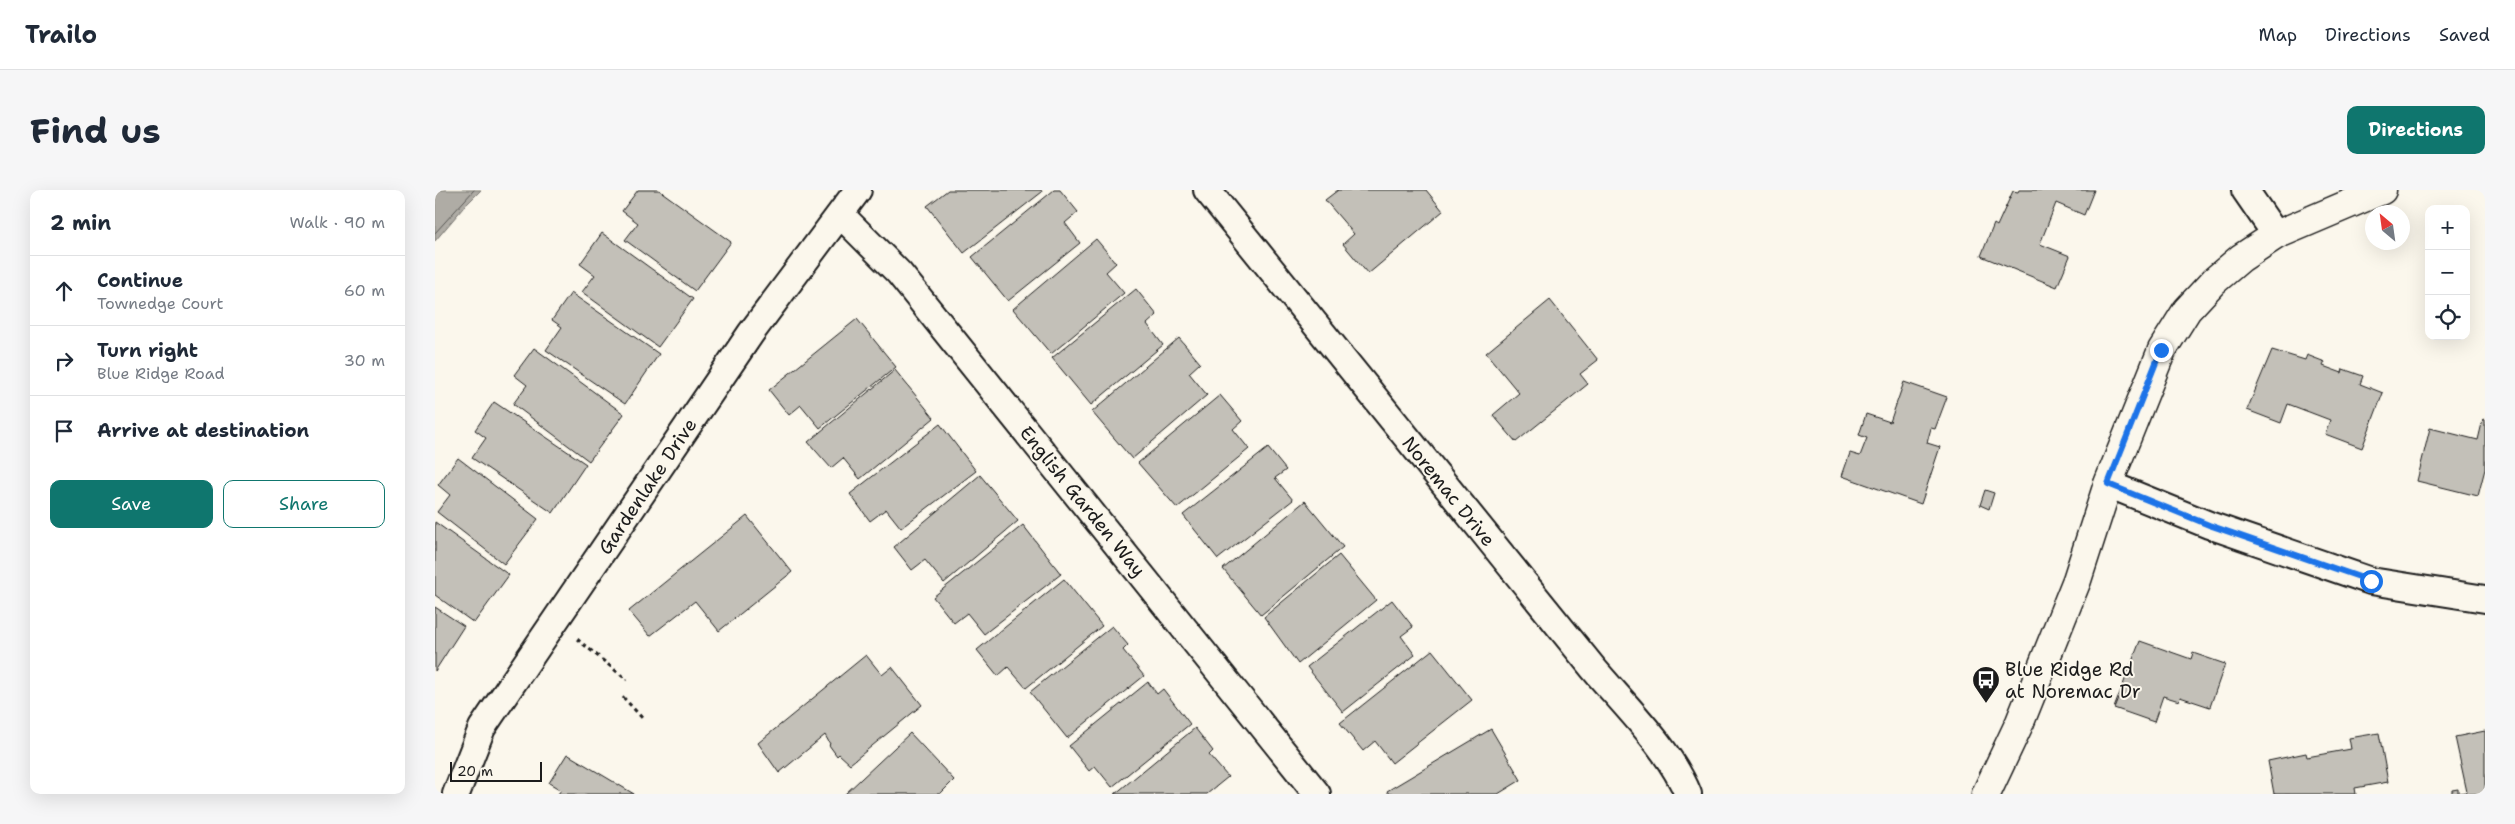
<!DOCTYPE html>
<html lang="en">
<head>
<meta charset="utf-8">
<style>
	:root { --surface:#fff; --page:#f6f6f7; --text:#1f2937; --muted:#747a83; --line:#e0e1e3; --accent:#0f766e }
	body { margin:0; font-family:"Shantell Sans",sans-serif; background:var(--page); color:var(--text) }
	.controls { position:absolute; right:15px; top:15px; display:grid; overflow:hidden; border-radius:10px; box-shadow:0 5px 20px #0002 }
	.controls button { width:45px; height:45px; display:grid; place-items:center; padding:0; border:0; border-bottom:1px solid var(--line); background:var(--surface); color:var(--text); font:25px sans-serif }
	.compass { position:absolute; left:1930px; top:15px; width:45px; height:45px; border-radius:50%; background:var(--surface); box-shadow:0 5px 20px #0002; rotate:331deg }
	.scale { position:absolute; left:15px; bottom:12px; width:92px; box-sizing:border-box; padding-left:5px; border:2px solid #1c1c1c; border-top:0; font-size:14px; line-height:18px; white-space:nowrap; color:#1c1c1c; -webkit-text-stroke:4px #fbf7ec; paint-order:stroke }
	.stop { position:absolute; width:15px; height:15px; margin:-11px; border:4px solid #1a73e8; border-radius:50%; background:#fff }
	.stop.end { background:#1a73e8; border-color:#fff; box-shadow:0 1px 5px #0008 }
	.list { margin:0; padding:0; list-style:none }
	h2 { display:flex; justify-content:space-between; align-items:center; height:65px; margin:0; padding:0 20px; font-size:21px }
	h2 small { font-size:16px; font-weight:400; color:var(--muted) }
	.list li { display:grid; grid-template-columns:32px 1fr auto; gap:15px; align-items:center; box-sizing:border-box; height:70px; padding:0 20px; border-top:1px solid var(--line) }
	.list b { display:block; font-size:19px; white-space:nowrap }
	.list p { margin:0; font-size:16px; white-space:nowrap; color:var(--muted) }
	.list em { font-size:16px; font-style:normal; color:var(--muted) }
	.actions { display:flex; gap:10px; padding:15px 20px }
	.actions a { flex:1; padding:11px 0; border:1px solid var(--accent); border-radius:10px; text-align:center; font-size:18px; color:var(--accent) }
	.actions .main { background:var(--accent); color:#fff }
	.icon { flex:none; width:28px; height:28px; fill:none; stroke:currentColor; stroke-width:2; stroke-linecap:round; stroke-linejoin:round }
	.map { position:relative; flex:none; width:2050px; height:604px; overflow:hidden; border-radius:10px }
	header { display:flex; align-items:center; gap:30px; box-sizing:border-box; height:70px; padding:0 25px; background:var(--surface); border-bottom:1px solid var(--line) }
	header strong { font-size:24px }
	nav { display:flex; gap:28px; margin-inline-start:auto; font-size:18px }
	.intro { display:flex; align-items:center; justify-content:space-between; box-sizing:border-box; height:120px; padding:0 30px }
	h1 { margin:0; font-size:35px }
	.button { padding:12px 22px; border-radius:10px; background:var(--accent); color:#fff; font-size:18px; font-weight:700 }
	main { display:flex; gap:30px; padding:0 30px }
	aside { flex:1; background:var(--surface); border-radius:10px; box-shadow:0 5px 20px #0002 }
	.map>svg:first-child { display:block }
</style>
</head>
<body>
<header>
<strong>Trailo</strong>
<nav><a>Map</a><a>Directions</a><a>Saved</a></nav>
</header>
<div class="intro"><h1>Find us</h1><a class="button">Directions</a></div>
<main>
<aside>
<h2>2 min<small>Walk · 90 m</small></h2>
<ul class="list">
<li><svg class="icon" aria-label="ahead" viewBox="0 0 24 24"><path d="M12 20V5M6 11l6-6 6 6"/></svg><div><b>Continue</b><p>Townedge Court</p></div><em>60 m</em></li>
<li><svg class="icon" aria-label="right" viewBox="0 0 24 24"><path d="M7 20v-9h11M14 6l5 5-5 5"/></svg><div><b>Turn right</b><p>Blue Ridge Road</p></div><em>30 m</em></li>
<li><svg class="icon" aria-label="arrive" viewBox="0 0 24 24"><path d="M6 21V4h12l-3 4 3 4H6"/></svg><div><b>Arrive at destination</b></div></li>
</ul>
<div class="actions"><a class="main">Save</a><a>Share</a></div>
</aside>
<div class="map">
<svg width="2050" height="604" viewBox="0 0 2050 604">
	<rect width="100%" height="100%" fill="#fbf7ec"/>
	<filter id="ink" filterUnits="userSpaceOnUse"><feTurbulence type="fractalNoise" baseFrequency=".02" numOctaves="2"/><feDisplacementMap in="SourceGraphic" scale="10" xChannelSelector="R" yChannelSelector="G"/><feConvolveMatrix kernelMatrix="1 2 1 2 8 2 1 2 1" color-interpolation-filters="sRGB"/></filter>
	<g filter="url(#ink)">
		<!-- water -->
		<path fill="#afaca5" stroke="#74726e" d="M0,0h46l-18,18 -28,33z"/>
		<g fill="none" stroke-linecap="round" stroke-linejoin="round">
			<!-- shore -->
			<path stroke="#575653" stroke-width="1" d="M0,43l39,-43"/>
		</g>
		<!-- building -->
		<path fill="#c3c0b8" stroke="#1c1c1c" d="M203,0h21l72,52 -36,49 -70,-51 13,-17 -16,-12z
			M513,0h93l1,2 -78,61 -37,-47z
			M619,0h6l18,22 -13,11 15,20 -72,58 -36,-44z
			M903,0h88l17,21 -75,63 -25,-30 11,-10 -29,-34z
			M1584,0h75l-10,25 -28,-12 -16,41 30,12 -13,31 -76,-31 13,-32 3,2 16,-35 5,1z
			M167,43l91,66 -35,48 -76,-55 13,-17 -15,-11z
			M661,49l20,24 -10,9 18,21 -73,61 -38,-45z
			M701,99l21,26 -10,9 16,21 -72,60 -39,-47z
			M136,103l88,61 -34,50 -79,-54 16,-23 -10,-7z
			M1115,110l48,60 -18,14 8,10 -72,58 -23,-27 26,-22 -33,-40z
			M422,129l39,48 -76,61 -19,-23 -12,10 -20,-25z
			M744,148l21,25 -11,10 18,22 -75,64 -40,-47z
			M99,158l90,66 -35,47 -76,-57 14,-19 -13,-10z
			M1837,160l33,10 2,-5 18,7 -2,4 19,7 1,-4 20,7 -3,8 23,9 -21,55 -37,-14 5,-14 -42,-16 -7,19 -34,-13z
			M460,180l39,48 -74,61 -17,-21 -12,10 -23,-26z
			M1469,192l43,15 -12,32 -4,-1 -4,15 13,4 -19,57 -79,-28 8,-23 10,3 7,-18 -8,-3 7,-21 24,8z
			M785,205l22,26 -9,8 16,20 -72,59 -39,-45z
			M59,212l92,62 -33,49 -81,-55 14,-20 -11,-8z
			M2048,229l2,1v49l-7,27 -61,-15 13,-53 48,12z
			M505,234l36,47 -75,57 -15,-19 -16,12 -20,-27z
			M833,258l18,22 -11,8 18,22 -75,59 -35,-44z
			M23,268l80,61 -34,45 -67,-52 13,-17 -12,-10z
			M545,285l38,46 -74,62 -19,-23 -13,10 -18,-23z
			M1550,300l9,3 -5,16 -9,-4z
			M870,311l38,46 -82,68 -38,-46z
			M312,326l45,56 -73,59 -24,-30 -45,35 -21,-25z
			M0,332l74,53 -35,48 -39,-28z
			M588,335l38,49 -77,60 -17,-21 -13,10 -21,-26z
			M904,365l37,45 -78,64 -34,-47z
			M629,389l38,47 -76,62 -18,-21 -10,9 -21,-26z
			M957,410l21,27 -12,9 14,19 -72,57 -36,-45z
			M0,417l29,19 -29,45z
			M677,436l16,19 -5,5 21,26 -77,62 -37,-46z
			M1705,451l51,18 2,-6 32,11 -15,43 -30,-10 -1,4 -16,-5 -9,26 -40,-14z
			M997,460l40,50 -80,63 -17,-22 -12,10 -23,-28z
			M431,465l16,20 10,-8 30,38 -72,59 -11,-10 -2,2 -8,-11 1,-1 -5,-9 -46,38 -21,-30z
			M713,492l9,12 6,-5 27,35 -78,63 -17,-21 -6,5 -20,-25z
			M760,538l18,23 -4,4 19,22 -21,17h-92z
			M1056,539l30,51 -23,14h-109l-2,-3z
			M2050,541v63h-36l3,-1v-3l6,-1v4l9,-1 -12,-55z
			M475,543l44,47 -14,14h-95z
			M1944,543l9,49 -33,6 1,6h-82l-6,-33 38,-8 1,4 44,-8 -2,-11z
			M132,564l67,40h-76l3,-4 -12,-7z"/>
		<g fill="none" stroke-linecap="round" stroke-linejoin="round">
			<defs>
				<path id="street" d="M772,0l386,478c31,37 77,81 95,126
					M1810,0l31,45
					M406,25l58,58 418,521
					M1673,294l101,41 162,56 114,18
					M21,604l26,-66 269,-395 107,-143"/>
				<path id="secondary" d="M1551,604l34,-72 57,-142 31,-96 54,-134 25,-40 27,-29 27,-23 35,-23 106,-45"/>
			</defs>
			<!-- street casing -->
			<use href="#street" stroke="#1c1c1c" stroke-width="30"/>
			<!-- secondary casing -->
			<use href="#secondary" stroke="#1c1c1c" stroke-width="31"/>
			<!-- path -->
			<path stroke="#1c1c1c" stroke-width="3" stroke-dasharray="4 4" stroke-linecap="butt" d="M142,449l50,41
				M188,507l21,23"/>
			<!-- street -->
			<use href="#street" stroke="#fbf7ec" stroke-width="26"/>
			<!-- secondary -->
			<use href="#secondary" stroke="#fbf7ec" stroke-width="28"/>
		</g>
	</g>
	<g fill="none" stroke-linecap="round" stroke-linejoin="round" filter="url(#ink)">
		<!-- route -->
		<path stroke="#1a73e8" stroke-width="6" d="M1726,160l-53,134 101,41 162,56"/>
	</g>
	<!-- icons -->
	<defs>
		<symbol id="bus-pin" viewBox="-11 -11 22 30"><path d="M0 17L-7.5 6A9.5 9.5 0 1 1 7.5 6Z" fill="#1c1c1c" stroke="#fbf7ec"/><path d="M-5-6H5V4H4V6H2V4H-2V6H-4V4H-5ZM-3.5-4V0h7V-4ZM-3.5 1.2v1.5H-2V1.2ZM2 1.2v1.5H3.5V1.2Z" fill="#fff"/></symbol>
	</defs>
	<g fill-rule="evenodd">
		<use href="#bus-pin" x="1535" y="474" width="32" height="43"/>
	</g>
	<g text-anchor="middle" stroke-width="4" stroke-linejoin="round" paint-order="stroke">
		<!-- street labels -->
		<g font-size="19" fill="#1c1c1c" stroke="#fbf7ec">
			<text transform="translate(212 296) rotate(-56)" y="7">Gardenlake Drive</text>
			<text transform="translate(1014 301) rotate(51)" y="7">Noremac Drive</text>
			<text transform="translate(648 311) rotate(51)" y="7">English Garden Way</text>
		</g>
		<!-- poi labels -->
		<g font-size="19" fill="#1c1c1c" stroke="#fbf7ec" text-anchor="start">
			<text x="1570" y="486">Blue Ridge Rd<tspan x="1570" dy="22">at Noremac Dr</tspan></text>
		</g>
	</g>
</svg>
<div class="controls">
<button>+</button>
<button>−</button>
<button><svg class="icon" aria-label="locate" viewBox="0 0 24 24"><circle cx="12" cy="12" r="6"/><path d="M12 2v4M12 18v4M2 12h4M18 12h4"/></svg></button>
</div>
<svg class="compass" viewBox="-18 -18 36 36"><path d="M0-13l5 13h-10z" fill="#e53935"/><path d="M0 13l5-13h-10z" fill="#747a83"/></svg>
<div class="scale">20 m</div>
<div class="stop" style="left:1936px;top:391px"></div>
<div class="stop end" style="left:1726px;top:160px"></div>
</div>
</main>
</body>
</html>
